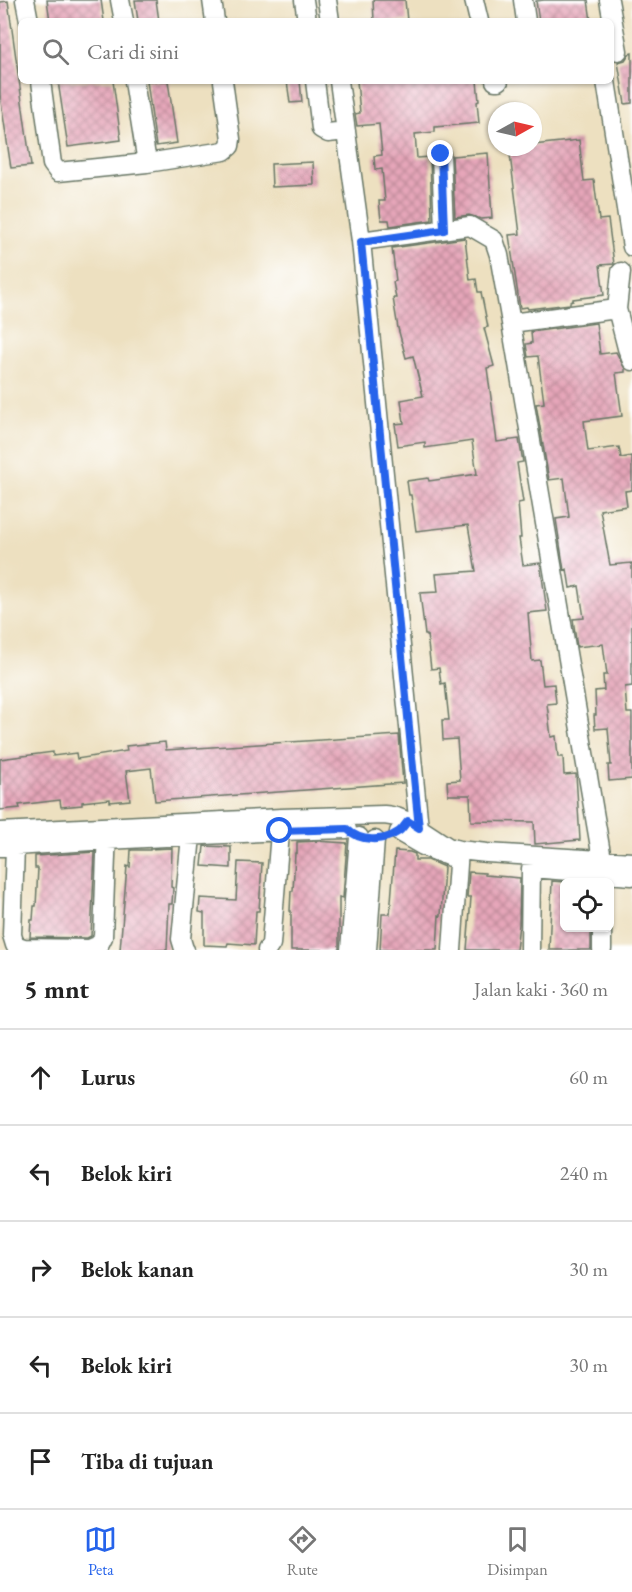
<!DOCTYPE html>
<html lang="id">
<head>
<meta charset="utf-8">
<style>
	:root { --surface:#fff; --page:#f6f6f6; --text:#222; --muted:#767676; --line:#e0e0e0; --accent:#2563eb }
	body { margin:0; font-family:"EB Garamond",serif; background:var(--page); color:var(--text) }
	.controls { position:absolute; right:18px; bottom:18px; display:grid; overflow:hidden; border-radius:9px; box-shadow:0 2px 4px #0004 }
	.controls button { width:54px; height:54px; display:grid; place-items:center; padding:0; border:0; border-bottom:2px solid var(--line); background:var(--surface); color:var(--text); font:30px sans-serif }
	.compass { position:absolute; left:488px; top:102px; width:54px; height:54px; border-radius:50%; background:var(--surface); box-shadow:0 2px 4px #0004; rotate:82deg }
	.stop { position:absolute; width:18px; height:18px; margin:-14px; border:4px solid #2563eb; border-radius:50%; background:#fff }
	.stop.end { background:#2563eb; border-color:#fff; box-shadow:0 2px 6px #0008 }
	.list { margin:0; padding:0; list-style:none }
	h2 { display:flex; justify-content:space-between; align-items:center; height:78px; margin:0; padding:0 24px; font-size:26px }
	h2 small { font-size:20px; font-weight:400; color:var(--muted) }
	.list li { display:grid; grid-template-columns:39px 1fr auto; gap:18px; align-items:center; box-sizing:border-box; height:96px; padding:0 24px; border-top:2px solid var(--line) }
	.list b { display:block; font-size:22px; white-space:nowrap }
	.list em { font-size:20px; font-style:normal; color:var(--muted) }
	.icon { flex:none; width:33px; height:33px; fill:none; stroke:currentColor; stroke-width:2; stroke-linecap:round; stroke-linejoin:round }
	.map { position:relative; flex:none; width:632px; height:950px; overflow:hidden }
	.search { position:absolute; background:var(--surface); box-shadow:0 2px 4px #0004; left:18px; right:18px; top:18px; height:66px; display:flex; align-items:center; gap:15px; box-sizing:border-box; padding:0 21px; border-radius:9px; color:var(--muted); font-size:22px }
	.sheet { height:558px; background:var(--surface) }
	nav { display:flex; justify-content:space-around; align-items:center; box-sizing:border-box; height:84px; border-top:2px solid var(--line); background:var(--surface); font-size:16px; color:var(--muted) }
	nav a { display:grid; justify-items:center; gap:3px }
	nav .on { color:var(--accent) }
	.map>svg:first-child { display:block }
</style>
</head>
<body>
<div class="map">
<svg width="632" height="950" viewBox="0 0 632 950">
	<defs>
		<pattern id="building-cross-hatch" width="8" height="8" patternUnits="userSpaceOnUse" patternTransform="scale(1.5)"><rect width="8" height="8" fill="#e6a6b9"/><path d="M0 0l8 8M0 8l8-8" fill="none" stroke="#ba8897"/></pattern>
	</defs>
	<rect width="100%" height="100%" fill="#fff"/>
	<filter id="ink" filterUnits="userSpaceOnUse"><feTurbulence type="fractalNoise" baseFrequency=".0167" numOctaves="2"/><feDisplacementMap in="SourceGraphic" scale="12" xChannelSelector="R" yChannelSelector="G"/><feConvolveMatrix kernelMatrix="1 2 1 2 8 2 1 2 1" color-interpolation-filters="sRGB"/></filter>
	<filter id="wash" filterUnits="userSpaceOnUse"><feTurbulence type="fractalNoise" baseFrequency=".008" numOctaves="4" result="noise"/><feDisplacementMap in="SourceGraphic" scale="24" xChannelSelector="R" yChannelSelector="G"/><feGaussianBlur stdDeviation="1.35" result="paint"/><feColorMatrix in="noise" values="0 0 0 0 0 0 0 0 0 0 0 0 0 0 0 0 0 1.4 0 .05"/><feComposite in="paint" operator="in"/></filter>
	<g filter="url(#wash)">
		<rect width="100%" height="100%" fill="#ede0c0"/>
		<g id="blocks">
			<!-- building -->
			<path fill="url(#building-cross-hatch)" d="M47,0h54l3,21h-54z
				M135,0h21l3,21h-21z
				M373,0h32l2,21h-33z
				M544,0h44l3,21h-52l-3,-20z
				M8,1l23,165 -20,2 -11,-73v-93z
				M632,53v50l-7,1 -7,-42 7,-2 4,-6z
				M58,81h55l8,59 -53,7z
				M147,81h21l9,62 -21,3z
				M287,81h13l2,21 -12,1z
				M357,81h120l2,20 -2,1 2,21 -44,4v5l-20,2 2,24 13,-1 2,63 -42,6 -1,-6h-8l-2,-19h6l-3,-32 -7,1 -1,-14 8,-1 -3,-31 -22,2 -2,-12 5,-1z
				M579,140l5,41 10,-1 5,40 9,-1 6,45 -14,1 4,30 -31,4v2l-3,1v2l-42,5 -1,-2 -7,1 -11,-73 11,-1 -11,-87h24v-2z
				M488,153l4,65 -11,1 -12,-4 -14,2 -3,-61z
				M313,162l1,23 -42,2 -1,-23z
				M465,238l5,42 6,-1 2,13h3l7,35 -4,1 10,38 -7,2 10,74 22,-3 4,23 -6,1 6,39 -5,1 3,35h-2l4,27 17,-2 7,48 -19,2 4,48 8,-1 3,25 11,-1 2,19 -9,1 4,33 5,-1 2,21h5l1,18 12,-1 4,66 -45,4 -1,-22 -63,-1 -1,-26h-22l-1,-14 13,-1 -3,-41 -14,1 -1,-20h7l-4,-37 -4,1 -2,-16 -8,1 -4,-34h-2l-5,-42 18,-1 -2,-18 40,-3 -8,-46 -52,6 -5,-36h-2l-2,-14 21,-3 1,3 48,-7 -5,-33 -47,7v-6l-27,4 -3,-22 9,-1 -3,-23 22,-4 -10,-40 -7,2 -8,-30 -5,-30h3l-3,-16 3,-1 -4,-33z
				M596,323l4,31 16,-2 9,17v3l-9,1 6,43 -38,5 4,30 31,-4 2,11 11,-2v34l-7,1 2,15 -27,4 10,55 22,-2v123l-7,1 2,26h5v66l-23,2 -1,-16h3l-3,-37 -13,1 -1,-14h2l-1,-24 9,-1 -1,-15h4l-4,-31 -26,3 -4,-28 11,-1 -5,-32 -9,2 -3,-19 -3,1 -8,-51 13,-2 -5,-39 -15,2 -13,-76 8,-1 -6,-47 -10,1 -2,-13 6,-1 -1,-11z
				M399,735l4,48 -248,18 -4,-33 -25,3 4,29 -20,2v-3l-28,3v3l-21,2 -1,-7 -41,5 1,3 -20,2v-51l53,-7v4l23,-3 1,6 50,-8 -1,-5 39,-4 1,8z
				M316,841l31,2 -4,55 -4,-1v53h-48v-39h-1l1,-20h2l2,-38h2v-11z
				M204,846l27,1v21l-29,-2z
				M172,848l-1,39 2,1 -1,16h-3l-2,46h-47l7,-84 3,1 1,-17h19v-1z
				M395,851l15,1 5,2v6h13l16,7 -3,49 -2,-1 -2,35h-57l2,-36h8z
				M95,852l-4,84 -4,2 -57,-1 1,-17h2l1,-14h2l2,-38h-3v-12z
				M238,862l24,1 -3,48h-3l-2,34 -26,-2 -1,3 -23,-1v-32l-5,-1 1,-14 36,2z
				M469,872l16,1v2l35,3 -1,46 -3,26h-49l4,-53h-4z
				M552,881l12,1v45h27v23h-42z"/>
		</g>
	</g>
	<g filter="url(#ink)">
		<use href="#blocks" fill-opacity="0" stroke="#677665" stroke-width="1.5"/>
		<g fill="none" stroke-linecap="round" stroke-linejoin="round">
			<defs>
				<path id="street" d="M25,0l4,21
					M120,0l4,21
					M212,0l3,21
					M304,0l3,21
					M327,0l3,21
					M474,0l5,21
					M523,0l3,21
					M609,0l9,51
					M41,81l11,83 6,8 89,-9 77,-12 6,-5 1,-7 -8,-58
					M134,81l13,82
					M315,81l6,48 7,4 18,-2
					M495,81h4
					M606,81l26,166
					M441,155l3,74
					M361,241l109,-15 24,14 5,15 12,68 91,536v23
					M621,272l-4,37 10,39 5,13
					M511,323l106,-14
					M419,828l29,19 11,3 28,3 145,9
					M0,832l281,-14 103,-3c14,1 23,6 35,13l-58,-587 -22,-160
					M399,832l24,14 27,11
					M0,847l107,-7 173,-9 67,-2
					M15,847l-3,88 3,10 9,3 65,1 10,-4 4,-8 4,-108
					M602,927v23
					M185,950l-1,-1 -3,-10 10,-103
					M267,950l4,-6 10,-124
					M350,950l9,-113
					M367,950l8,-110
					M452,950l7,-100
					M530,950l1,-82 101,8"/>
			</defs>
			<!-- street casing -->
			<use href="#street" stroke="#677665" stroke-width="21"/>
			<!-- street -->
			<use href="#street" stroke="#fff" stroke-width="18"/>
		</g>
	</g>
	<g fill="none" stroke-linecap="round" stroke-linejoin="round" filter="url(#ink)">
		<!-- route -->
		<path stroke="#2563eb" stroke-width="8" d="M280,831l67,-2c13,13 36,13 51,3 4,-2 7,-8 10,-11l11,7 -58,-586 83,-12 -3,-76"/>
	</g>
</svg>
<div class="controls">
<button><svg class="icon" aria-label="locate" viewBox="0 0 24 24"><circle cx="12" cy="12" r="6"/><path d="M12 2v4M12 18v4M2 12h4M18 12h4"/></svg></button>
</div>
<svg class="compass" viewBox="-18 -18 36 36"><path d="M0-13l5 13h-10z" fill="#e53935"/><path d="M0 13l5-13h-10z" fill="#767676"/></svg>
<div class="stop" style="left:280px;top:831px"></div>
<div class="stop end" style="left:441px;top:154px"></div>
<div class="search"><svg class="icon" aria-label="search" viewBox="0 0 24 24"><circle cx="10" cy="10" r="6"/><path d="M15 15l6 6"/></svg>Cari di sini</div>
</div>
<section class="sheet">
<h2>5 mnt<small>Jalan kaki · 360 m</small></h2>
<ul class="list">
<li><svg class="icon" aria-label="ahead" viewBox="0 0 24 24"><path d="M12 20V5M6 11l6-6 6 6"/></svg><div><b>Lurus</b></div><em>60 m</em></li>
<li><svg class="icon" aria-label="left" viewBox="0 0 24 24"><path d="M17 20v-9H6M10 6l-5 5 5 5"/></svg><div><b>Belok kiri</b></div><em>240 m</em></li>
<li><svg class="icon" aria-label="right" viewBox="0 0 24 24"><path d="M7 20v-9h11M14 6l5 5-5 5"/></svg><div><b>Belok kanan</b></div><em>30 m</em></li>
<li><svg class="icon" aria-label="left" viewBox="0 0 24 24"><path d="M17 20v-9H6M10 6l-5 5 5 5"/></svg><div><b>Belok kiri</b></div><em>30 m</em></li>
<li><svg class="icon" aria-label="arrive" viewBox="0 0 24 24"><path d="M6 21V4h12l-3 4 3 4H6"/></svg><div><b>Tiba di tujuan</b></div></li>
</ul>
</section>
<nav>
<a class="on"><svg class="icon" aria-label="map" viewBox="0 0 24 24"><path d="M3 6l6-2 6 2 6-2v14l-6 2-6-2-6 2zM9 4v14M15 6v14"/></svg>Peta</a>
<a><svg class="icon" aria-label="directions" viewBox="0 0 24 24"><path d="M12 3l9 9-9 9-9-9zM9 14v-3h6M13 9l2 2-2 2"/></svg>Rute</a>
<a><svg class="icon" aria-label="saved" viewBox="0 0 24 24"><path d="M7 4h10v16l-5-4-5 4z"/></svg>Disimpan</a>
</nav>
</body>
</html>
